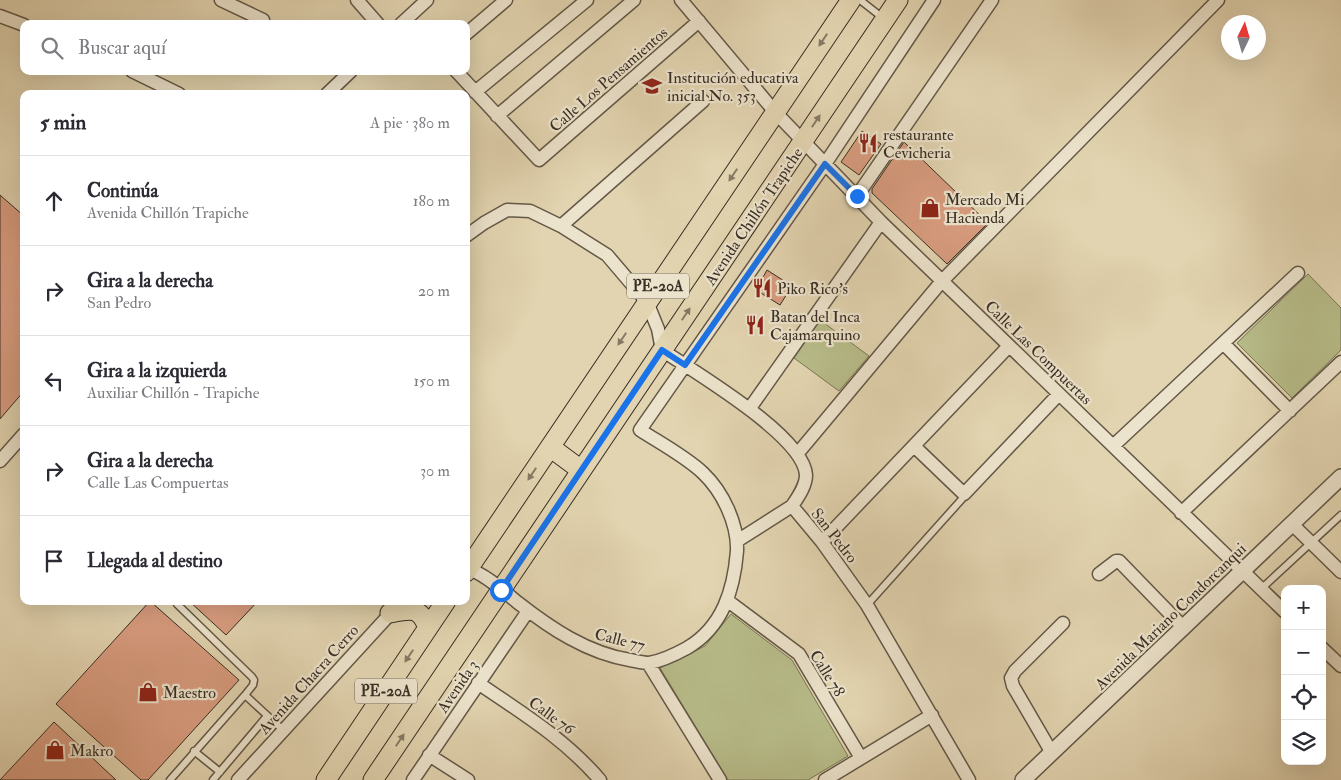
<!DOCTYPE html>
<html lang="es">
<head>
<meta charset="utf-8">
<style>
	:root { --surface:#fff; --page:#f2f2f3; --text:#2b2b33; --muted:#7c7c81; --line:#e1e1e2 }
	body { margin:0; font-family:"IM FELL Double Pica",serif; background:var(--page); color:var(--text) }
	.controls { position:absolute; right:15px; bottom:15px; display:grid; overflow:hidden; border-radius:10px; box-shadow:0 5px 20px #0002 }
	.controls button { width:45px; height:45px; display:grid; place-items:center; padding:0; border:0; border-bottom:1px solid var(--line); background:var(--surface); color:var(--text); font:25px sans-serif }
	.compass { position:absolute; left:1221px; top:15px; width:45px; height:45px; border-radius:50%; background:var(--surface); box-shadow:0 5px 20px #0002; rotate:5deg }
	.stop { position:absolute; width:15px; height:15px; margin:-11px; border:4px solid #1a73e8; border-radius:50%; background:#fff }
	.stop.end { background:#1a73e8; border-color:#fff; box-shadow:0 1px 5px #0008 }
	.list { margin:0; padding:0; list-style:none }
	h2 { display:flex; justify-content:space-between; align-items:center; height:65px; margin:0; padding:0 20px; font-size:21px }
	h2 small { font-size:16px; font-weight:400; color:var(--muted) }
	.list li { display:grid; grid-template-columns:32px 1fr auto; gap:15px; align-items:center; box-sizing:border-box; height:90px; padding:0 20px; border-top:1px solid var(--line) }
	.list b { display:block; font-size:19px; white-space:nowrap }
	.list p { margin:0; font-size:16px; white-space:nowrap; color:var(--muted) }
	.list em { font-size:16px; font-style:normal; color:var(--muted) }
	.icon { flex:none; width:28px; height:28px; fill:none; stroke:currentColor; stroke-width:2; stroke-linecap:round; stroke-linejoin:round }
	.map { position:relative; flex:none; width:1341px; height:780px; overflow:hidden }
	.search { position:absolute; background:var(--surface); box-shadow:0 5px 20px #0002; left:20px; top:20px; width:450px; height:55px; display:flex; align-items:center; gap:12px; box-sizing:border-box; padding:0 18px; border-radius:10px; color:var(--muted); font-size:19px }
	.panel { position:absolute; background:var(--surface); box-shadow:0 5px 20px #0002; left:20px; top:90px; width:450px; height:515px; border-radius:10px }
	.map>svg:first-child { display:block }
</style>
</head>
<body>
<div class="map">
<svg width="1341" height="780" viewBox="0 0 1341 780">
	<rect width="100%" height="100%" fill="#e2d4b0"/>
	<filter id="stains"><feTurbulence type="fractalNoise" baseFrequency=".004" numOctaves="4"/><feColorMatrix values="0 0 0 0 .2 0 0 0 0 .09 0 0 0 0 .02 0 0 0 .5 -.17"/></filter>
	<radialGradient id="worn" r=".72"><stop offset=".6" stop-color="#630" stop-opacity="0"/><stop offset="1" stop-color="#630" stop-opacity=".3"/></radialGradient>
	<!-- green -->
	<path fill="#b7bc89" stroke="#787656" d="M1308,274l33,34v42l-49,48 -55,-55z
		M820,320l49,36 -30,35 -45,-33z
		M731,614l61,46 56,96 -40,24h-80l-68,-112 45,-22z"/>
	<!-- building -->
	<path fill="#d89c7f" stroke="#392f24" d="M862,131l19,13 -22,31 -18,-13z
		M904,142l84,81 -41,41 -75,-71v-4z
		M0,195l24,21v175l-24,28z
		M767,270l25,16 -12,19 -24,-15z
		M150,601l89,79 -91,100h-7l-85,-76z
		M189,601h69l-32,34z
		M54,722l62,58h-116z"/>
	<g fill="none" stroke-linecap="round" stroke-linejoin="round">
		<defs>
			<path id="service" d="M860,0l23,18
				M1261,589l80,-74
				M177,604l75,73 2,3 -1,5 -8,10
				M867,605l95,-106 2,-5
				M194,751l26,21
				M170,780l75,-85 38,35
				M213,780l54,-64"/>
			<path id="minor" d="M221,0l42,20
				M357,0l21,24
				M681,0l94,112 106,110 404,390
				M0,16l24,9
				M401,24l26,-24
				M466,34l40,-34
				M132,71l47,23
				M456,71l83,89 160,-139
				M475,92l112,-92
				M327,94l24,-23
				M497,116l137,-116
				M857,196l135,-196
				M561,226l142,-125
				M466,236l18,-13 23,-13 23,1 31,15 46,29 40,47 11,27 4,21c32,22 142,86 144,125 0,11 -8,22 -14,31l30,36 45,63 102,175
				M1223,343l67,68
				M750,408l131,-186
				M914,446l50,48 95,-100
				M1113,446l185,-173
				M798,453l144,-172 276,-281
				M0,461l24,-27
				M1181,513l160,-151
				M1292,524l49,48
				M737,541l55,-35
				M822,542l187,-196
				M466,568c16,4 38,23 51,34 33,26 70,51 113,58 6,1 13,3 19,3 13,-2 27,-9 38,-15 36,-21 47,-59 50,-97 1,-27 -14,-59 -34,-78 -17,-16 -43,-30 -63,-43l185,-266 109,-164
				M1099,574l17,-13h3l64,66
				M728,601l71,53 62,104
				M1322,648l19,18
				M648,663l72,117
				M478,683c44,30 87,56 122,97
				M1052,753l-39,-67 -2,-8 4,-7 48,-48
				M429,755l39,25
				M238,780l164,-179
				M413,780l115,-169
				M825,780l107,-65"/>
			<path id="tertiary" d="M1023,780l318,-303"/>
			<path id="primary" d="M550,447l31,23
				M466,572l385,-572
				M390,613c21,-4 30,-7 38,15
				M326,780l120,-179
				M373,780l525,-780"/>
		</defs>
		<!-- service casing -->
		<use href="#service" stroke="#635847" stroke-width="9"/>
		<!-- minor casing -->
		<use href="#minor" stroke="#635847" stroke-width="15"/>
		<!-- tertiary casing -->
		<use href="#tertiary" stroke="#635847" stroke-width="18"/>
		<!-- primary casing -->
		<use href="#primary" stroke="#392f24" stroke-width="21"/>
		<!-- service -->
		<use href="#service" stroke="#ece3cc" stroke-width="6"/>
		<!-- minor -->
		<use href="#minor" stroke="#ece3cc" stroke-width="12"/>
		<!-- tertiary -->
		<use href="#tertiary" stroke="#ece3cc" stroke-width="15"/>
		<!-- primary -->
		<use href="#primary" stroke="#e2d4b0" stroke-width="19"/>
	</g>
	<!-- one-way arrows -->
	<defs><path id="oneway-solid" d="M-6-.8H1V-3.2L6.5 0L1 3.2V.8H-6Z" transform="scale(1.25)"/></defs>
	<g fill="#857963">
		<use href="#oneway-solid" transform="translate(823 40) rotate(124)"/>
		<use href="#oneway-solid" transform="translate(816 121) rotate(-56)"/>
		<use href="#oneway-solid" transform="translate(733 175) rotate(124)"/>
		<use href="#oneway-solid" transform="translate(686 314) rotate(-56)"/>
		<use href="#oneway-solid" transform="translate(622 339) rotate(124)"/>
		<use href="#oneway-solid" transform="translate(532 474) rotate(124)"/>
		<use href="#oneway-solid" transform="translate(409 656) rotate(124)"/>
		<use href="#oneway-solid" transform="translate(400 740) rotate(-56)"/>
	</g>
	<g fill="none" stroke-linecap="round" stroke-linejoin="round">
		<!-- route -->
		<path stroke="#1a73e8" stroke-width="6" d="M501,590l161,-240 23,15 140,-201 32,32"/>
	</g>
	<!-- icons -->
	<defs>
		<symbol id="school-bare" viewBox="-9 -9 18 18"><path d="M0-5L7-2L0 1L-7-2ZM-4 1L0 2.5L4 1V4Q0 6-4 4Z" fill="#8f2418" stroke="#ece3cc" stroke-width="2.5" paint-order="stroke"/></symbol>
		<symbol id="restaurant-bare" viewBox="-9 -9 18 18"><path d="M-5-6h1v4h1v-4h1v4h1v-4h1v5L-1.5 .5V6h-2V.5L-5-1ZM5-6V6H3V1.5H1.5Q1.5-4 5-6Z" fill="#8f2418" stroke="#ece3cc" stroke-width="2.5" paint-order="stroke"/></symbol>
		<symbol id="shop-bare" viewBox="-9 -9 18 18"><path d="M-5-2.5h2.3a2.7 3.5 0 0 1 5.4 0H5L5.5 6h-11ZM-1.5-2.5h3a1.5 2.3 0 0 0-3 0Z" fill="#8f2418" stroke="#ece3cc" stroke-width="2.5" paint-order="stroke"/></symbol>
	</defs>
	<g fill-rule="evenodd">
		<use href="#school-bare" x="638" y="72" width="28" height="28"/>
		<use href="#restaurant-bare" x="854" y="129" width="28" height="28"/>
		<use href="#shop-bare" x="916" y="194" width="28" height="28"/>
		<use href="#restaurant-bare" x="748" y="274" width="28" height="28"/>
		<use href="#restaurant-bare" x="741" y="311" width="28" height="28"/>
		<use href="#shop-bare" x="134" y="678" width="28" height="28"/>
		<use href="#shop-bare" x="41" y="736" width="28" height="28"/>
	</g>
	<g text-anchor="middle" stroke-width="4.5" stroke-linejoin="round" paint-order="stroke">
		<!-- shield labels -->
		<g fill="#ece3cc" stroke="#6f6556" stroke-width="1">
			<rect x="627" y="273.5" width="62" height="25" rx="4"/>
			<rect x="355" y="678.5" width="62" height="25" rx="4"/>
		</g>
		<g font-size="15" font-weight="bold" fill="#392f24">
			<text x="658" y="291">PE-20A</text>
			<text x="386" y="696">PE-20A</text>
		</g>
		<!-- poi labels -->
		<g font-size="16" fill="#392f24" stroke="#ece3cc" text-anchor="start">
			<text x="667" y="83">Institución educativa<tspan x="667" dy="18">inicial No. 353</tspan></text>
			<text x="883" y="140">restaurante<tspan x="883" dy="18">Cevicheria</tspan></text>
			<text x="945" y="205">Mercado Mi<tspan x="945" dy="18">Hacienda</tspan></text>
			<text x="777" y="294">Piko Rico's</text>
			<text x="770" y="322">Batan del Inca<tspan x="770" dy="18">Cajamarquino</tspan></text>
			<text x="163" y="698">Maestro</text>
			<text x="70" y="756">Makro</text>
		</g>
		<!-- street labels -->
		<g font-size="16" fill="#392f24" stroke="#ece3cc">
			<text transform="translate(608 79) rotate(-41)" y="6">Calle Los Pensamientos</text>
			<text transform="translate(753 216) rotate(-56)" y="6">Avenida Chillón Trapiche</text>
			<text transform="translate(1039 352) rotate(44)" y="6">Calle Las Compuertas</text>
			<text transform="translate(835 535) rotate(52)" y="6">San Pedro</text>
			<text transform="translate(1170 616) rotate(-44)" y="6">Avenida Mariano Condorcanqui</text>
			<text transform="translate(620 639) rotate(14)" y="6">Calle 77</text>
			<text transform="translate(828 673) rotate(58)" y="6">Calle 78</text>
			<text transform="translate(308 679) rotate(-48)" y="6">Avenida Chacra Cerro</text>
			<text transform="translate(457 686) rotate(-56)" y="6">Avenida 3</text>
			<text transform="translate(552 715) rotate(36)" y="6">Calle 76</text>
		</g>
	</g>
	<rect width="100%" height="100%" filter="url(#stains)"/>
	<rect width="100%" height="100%" fill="url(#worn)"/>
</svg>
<div class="controls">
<button>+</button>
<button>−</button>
<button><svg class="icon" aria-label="locate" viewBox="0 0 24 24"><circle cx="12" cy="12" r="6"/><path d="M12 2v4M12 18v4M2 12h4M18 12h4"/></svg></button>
<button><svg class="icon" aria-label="layers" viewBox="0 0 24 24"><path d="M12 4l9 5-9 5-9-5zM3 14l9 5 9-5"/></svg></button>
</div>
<svg class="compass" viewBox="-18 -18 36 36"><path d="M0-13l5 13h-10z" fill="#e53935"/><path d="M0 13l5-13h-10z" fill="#7c7c81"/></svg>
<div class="stop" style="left:501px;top:590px"></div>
<div class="stop end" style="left:857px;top:196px"></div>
<div class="search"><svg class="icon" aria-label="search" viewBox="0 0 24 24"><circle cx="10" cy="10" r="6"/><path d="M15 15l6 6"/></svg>Buscar aquí</div>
<section class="panel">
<h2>5 min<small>A pie · 380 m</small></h2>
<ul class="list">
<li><svg class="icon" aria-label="ahead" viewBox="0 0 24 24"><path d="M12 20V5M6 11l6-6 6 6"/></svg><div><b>Continúa</b><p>Avenida Chillón Trapiche</p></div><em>180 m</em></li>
<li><svg class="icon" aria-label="right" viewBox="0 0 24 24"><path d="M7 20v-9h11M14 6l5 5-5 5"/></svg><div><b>Gira a la derecha</b><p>San Pedro</p></div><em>20 m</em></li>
<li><svg class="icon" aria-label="left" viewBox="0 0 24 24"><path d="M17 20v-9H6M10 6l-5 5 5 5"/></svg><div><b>Gira a la izquierda</b><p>Auxiliar Chillón - Trapiche</p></div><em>150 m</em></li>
<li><svg class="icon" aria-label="right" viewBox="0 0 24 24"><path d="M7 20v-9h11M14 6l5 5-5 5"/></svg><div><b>Gira a la derecha</b><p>Calle Las Compuertas</p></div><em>30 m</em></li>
<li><svg class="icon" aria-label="arrive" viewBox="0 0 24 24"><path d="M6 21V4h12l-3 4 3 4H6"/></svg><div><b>Llegada al destino</b></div></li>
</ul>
</section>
</div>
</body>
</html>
